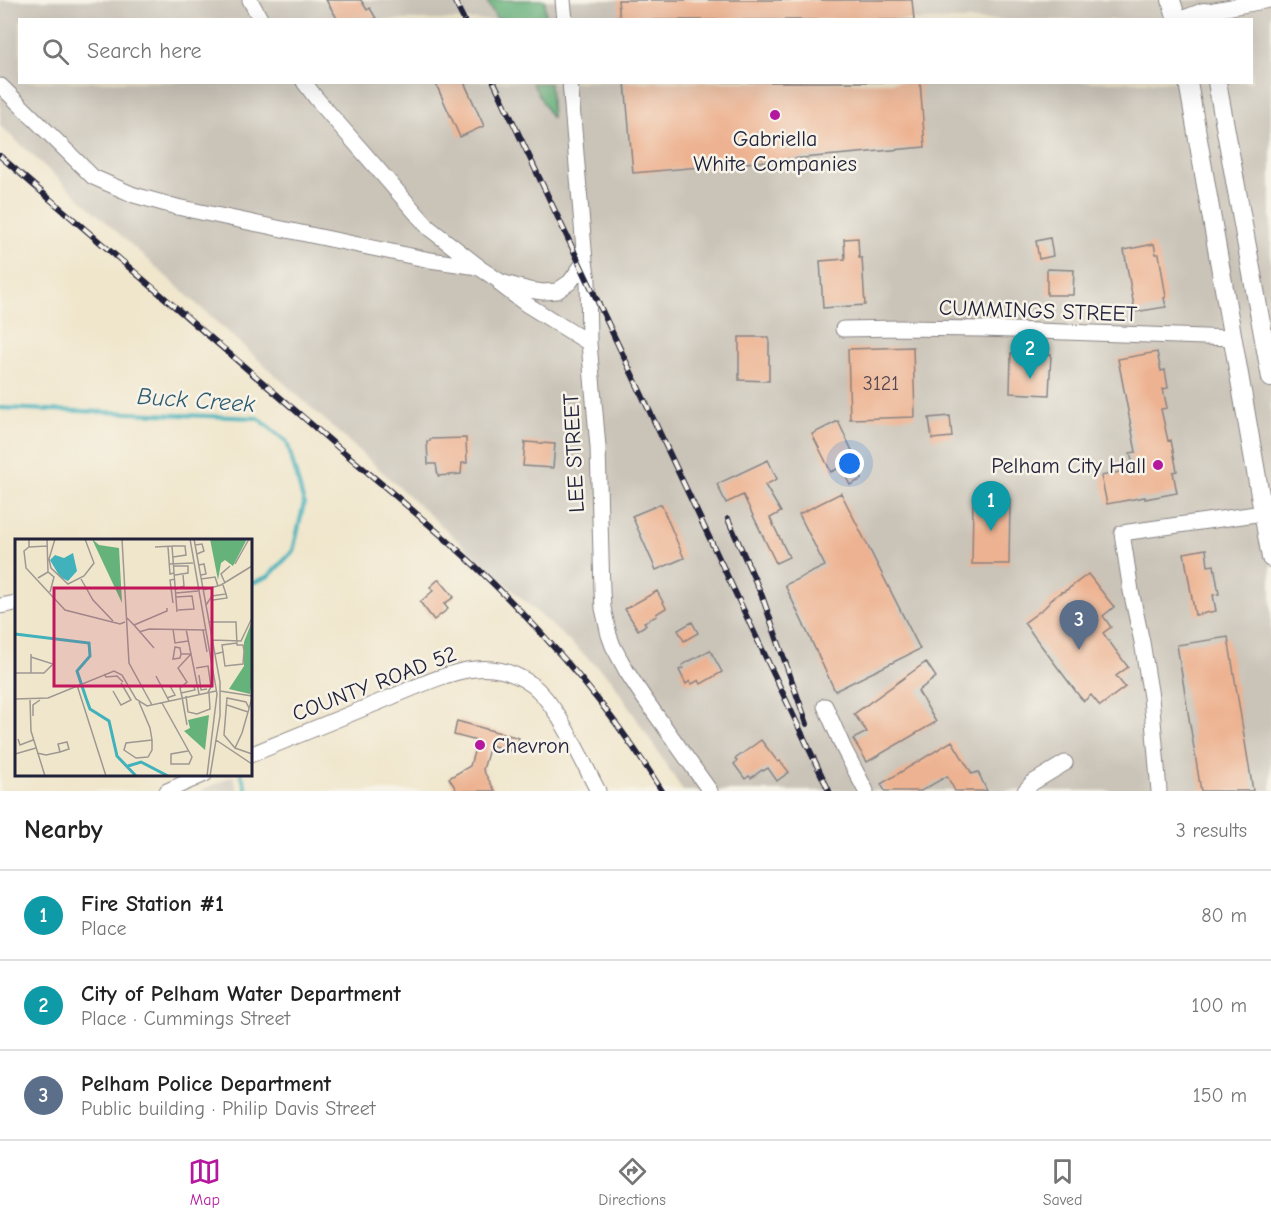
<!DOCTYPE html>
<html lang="en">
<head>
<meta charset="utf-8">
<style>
	:root { --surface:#fff; --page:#f2f2f2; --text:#222; --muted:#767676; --line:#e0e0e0; --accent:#b5179e }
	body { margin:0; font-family:"Comic Neue",sans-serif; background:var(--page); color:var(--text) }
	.you { position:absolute; left:850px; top:464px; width:21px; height:21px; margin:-15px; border:4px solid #fff; border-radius:50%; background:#1a73e8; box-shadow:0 0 0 9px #1a73e833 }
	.badge { display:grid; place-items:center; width:39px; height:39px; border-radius:50%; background:var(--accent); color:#fff; font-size:20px; font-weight:700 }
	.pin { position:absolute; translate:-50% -50px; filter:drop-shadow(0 2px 3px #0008) }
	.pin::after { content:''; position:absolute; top:32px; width:21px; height:18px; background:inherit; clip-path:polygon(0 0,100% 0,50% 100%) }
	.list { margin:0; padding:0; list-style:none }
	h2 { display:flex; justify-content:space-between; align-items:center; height:78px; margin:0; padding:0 24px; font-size:26px }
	h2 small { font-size:20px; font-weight:400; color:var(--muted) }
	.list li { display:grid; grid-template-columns:39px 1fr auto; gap:18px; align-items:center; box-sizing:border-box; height:90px; padding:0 24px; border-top:2px solid var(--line) }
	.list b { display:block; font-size:22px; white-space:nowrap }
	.list p { margin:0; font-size:20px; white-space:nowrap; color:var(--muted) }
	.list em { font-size:20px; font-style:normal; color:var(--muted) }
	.icon { flex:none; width:33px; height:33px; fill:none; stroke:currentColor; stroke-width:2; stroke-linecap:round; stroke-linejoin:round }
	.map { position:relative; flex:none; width:1271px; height:791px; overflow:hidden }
	.search { position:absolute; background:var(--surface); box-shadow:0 6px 24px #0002; left:18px; right:18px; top:18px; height:66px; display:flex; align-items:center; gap:15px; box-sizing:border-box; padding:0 21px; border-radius:0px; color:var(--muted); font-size:22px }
	.sheet { height:348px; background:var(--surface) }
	nav { display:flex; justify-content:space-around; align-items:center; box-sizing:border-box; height:84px; border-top:2px solid var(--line); background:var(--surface); font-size:16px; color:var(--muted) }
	nav a { display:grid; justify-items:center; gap:3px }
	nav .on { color:var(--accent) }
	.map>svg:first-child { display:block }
</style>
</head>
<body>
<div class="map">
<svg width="1271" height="791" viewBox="0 0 1271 791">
	<rect width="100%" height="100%" fill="#f7f3e8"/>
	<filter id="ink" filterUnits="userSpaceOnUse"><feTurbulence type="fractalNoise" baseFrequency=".0167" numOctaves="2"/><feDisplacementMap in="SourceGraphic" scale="12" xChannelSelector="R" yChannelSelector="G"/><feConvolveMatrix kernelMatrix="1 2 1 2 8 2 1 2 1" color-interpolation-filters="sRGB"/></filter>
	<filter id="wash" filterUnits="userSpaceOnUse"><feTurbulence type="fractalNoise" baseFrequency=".008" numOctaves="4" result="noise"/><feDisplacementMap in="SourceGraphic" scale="24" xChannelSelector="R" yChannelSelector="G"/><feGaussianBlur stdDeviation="1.35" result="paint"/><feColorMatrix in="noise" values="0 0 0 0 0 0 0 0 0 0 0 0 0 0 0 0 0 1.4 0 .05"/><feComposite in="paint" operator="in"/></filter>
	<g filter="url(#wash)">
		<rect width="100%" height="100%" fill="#f0e6cc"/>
		<!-- industrial -->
		<path fill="#c9c3b8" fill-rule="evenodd" d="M0,0h1271v791h-588l-72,-112 -611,-553zM20,20h1232v62h-1232z
			M233,776l5,15h-37z"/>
		<!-- forest -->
		<path fill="#66b27b" stroke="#446a5b" stroke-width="1.5" d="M486,0h59l1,19h-49z
			M532,83h18l2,36z"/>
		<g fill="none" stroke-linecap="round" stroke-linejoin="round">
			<!-- stream -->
			<path stroke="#41b1bb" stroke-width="4" d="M0,408l258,10 29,24 17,61 -11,48 -24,25 -19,8
				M241,774l6,17"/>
		</g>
		<g id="blocks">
			<!-- building -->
			<path fill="#edb291" d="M326,0h35l6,10 3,-2 7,12h-39z
				M618,0h294l2,20h-294z
				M435,82h29l20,44 -24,11z
				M625,82h295l5,65 -292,26z
				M858,238l1,20h3l3,47 -42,3 -3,-47 25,-2 -1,-20z
				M1050,238l3,18 -14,3 -3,-18z
				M1154,244l2,10h3l7,43 -2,1 2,9 -31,5 -11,-62z
				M1047,269l27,1 -1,25h-26z
				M739,337h30v44l-30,-1z
				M913,347l2,70 -65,2 -2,-70z
				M1031,351h11v3h9l-2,41 -39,-2 1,-40h20z
				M1157,352l4,19 4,-1 3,18 -5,1 4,19 -6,1 7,32 3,-1 6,31 -4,1 4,21 -32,6v-2l-38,7 -6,-28 33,-7 -4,-16 6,-1 -18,-93z
				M950,416l2,21 -20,2 -3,-21z
				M838,421l18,38 -3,2 9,18 -12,6 -9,-18 -10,5 -19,-38z
				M466,438l1,25h-5l-1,11 -23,2 -2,-12h-8l-1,-23h3v-2z
				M525,442l30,2 -2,24 -30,-2z
				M768,460l9,19 -12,6 16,27 -11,6 19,39 -13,6 -33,-68 -17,8 -9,-19z
				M841,493l79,156 -85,42 -50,-106 40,-19 -26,-52z
				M973,499h37l-1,65h-37z
				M661,504l23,54 -28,12 -24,-54z
				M1206,549l2,17 6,-1 5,29 -6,1 3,16 -21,4 -11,-62z
				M1088,574l26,33 -11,9 8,11 -8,6 25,34 -12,9 9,11 -25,19 -9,-11 -7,6 -4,-4 -56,-74 20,-15 6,-6 -1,-1 12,-9v1l7,-4z
				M439,579l15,18 -10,7 4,5 -14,11 -14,-18 13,-11 -3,-4z
				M657,591l9,17 -10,6 1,2 -13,6 2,3 -8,5 -13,-21z
				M692,622l6,11 -14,8 -6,-11z
				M1228,637l25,154h-52l-24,-146z
				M710,650l12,22 -21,12 -2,-4 -7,4 -2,-3 -4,3 -7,-14 4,-2 -1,-3z
				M926,662l10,15 -18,14 18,31 -69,40 -14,-23 14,-7 -13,-18z
				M457,721l62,17 -4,14 -25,-7 -7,25 12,21h-38l-8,-13 21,-12 7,-25 -23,-6z
				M761,740l17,22 2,-1 9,11 -12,9 -9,-13 -5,3 -1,-1 -11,8 -2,-2 -4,3 -11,-15 3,-3 -2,-2z
				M952,741l20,33 6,-2 9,19h-32l-8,-15 -26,15h-36l-4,-7z"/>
		</g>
	</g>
	<g filter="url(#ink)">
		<use href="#blocks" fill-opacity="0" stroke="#898484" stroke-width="1.5"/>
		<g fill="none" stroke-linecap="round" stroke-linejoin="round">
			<defs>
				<path id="minor" d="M250,0l11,20
					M563,0l2,20
					M1204,12l65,-12
					M304,82l12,16 113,130 49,38
					M570,82l15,179 3,20 1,62 9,104 4,144 1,17 6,27 4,11 14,26 17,26 66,93
					M1,86l92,91 41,18 43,12 253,53 48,7 23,15 28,8 14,2 14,-1 13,-9 15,-21
					M501,285l25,19 63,39
					M843,329l56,-1 84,1 249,9
					M0,606l16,-3
					M825,706l19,43 22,42
					M250,755c47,-19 93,-38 139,-57 24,-10 61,-27 86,-29 21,-2 39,3 56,15 27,20 51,77 67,107
					M167,791l38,-17
					M1025,791l7,-8 33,-20
					M1159,791l-8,-94 -9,-55 -11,-51 -9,-58 141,-20"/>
				<path id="major" d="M1171,0l6,20
					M1183,20l21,-8
					M1188,82l83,476
					M1217,82l54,296"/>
			</defs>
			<!-- minor casing -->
			<use href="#minor" stroke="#898484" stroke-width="17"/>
			<!-- major casing -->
			<use href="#major" stroke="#898484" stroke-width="20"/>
			<!-- minor -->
			<use href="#minor" stroke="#fff" stroke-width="15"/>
			<!-- major -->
			<use href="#major" stroke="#fff" stroke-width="18"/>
			<defs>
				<path id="rail" d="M454,0l10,20
					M494,82l335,709
					M0,156c111,96 223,191 333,287 47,40 95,79 140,121 72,68 137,143 189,227
					M728,519l34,77 45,128"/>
			</defs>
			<!-- rail casing -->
			<use href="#rail" stroke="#22223b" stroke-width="6"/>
			<!-- rail -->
			<use href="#rail" stroke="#f7f3e8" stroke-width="4" stroke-dasharray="11" stroke-linecap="butt"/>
		</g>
	</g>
	<!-- markers -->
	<g fill="#b5179e" stroke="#f7f3e8" stroke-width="2">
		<circle cx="775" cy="115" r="6"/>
		<circle cx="1158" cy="465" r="6"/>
		<circle cx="480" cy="745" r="6"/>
	</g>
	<g text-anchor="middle" stroke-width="5" stroke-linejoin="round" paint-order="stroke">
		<!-- number labels -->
		<g font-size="20" fill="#554650">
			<text x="881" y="390">3121</text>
		</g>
		<!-- poi labels -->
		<g font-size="22" fill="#22223b" stroke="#f7f3e8">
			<text x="775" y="146">Gabriella<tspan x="775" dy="25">White Companies</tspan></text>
			<text x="1146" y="473" text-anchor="end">Pelham City Hall</text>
			<text x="492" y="753" text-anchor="start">Chevron</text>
		</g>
		<!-- street labels -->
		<g font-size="22" fill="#22223b" stroke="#f7f3e8">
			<text transform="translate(1038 310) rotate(2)" y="8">CUMMINGS STREET</text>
			<text transform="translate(573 453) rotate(-93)" y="8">LEE STREET</text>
			<text transform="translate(374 683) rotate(-21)" y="8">COUNTY ROAD 52</text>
		</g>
		<!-- water labels -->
		<g font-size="24" font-style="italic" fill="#2e5b6e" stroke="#f7f3e8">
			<text transform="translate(196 400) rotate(4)" y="8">Buck Creek</text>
		</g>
	</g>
	<!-- overview -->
	<g transform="translate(15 539)">
		<rect width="237" height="237" fill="#f0e6cc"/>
		<path d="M77,0l7,6 20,3 3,55zM195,0h37l-14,27 -8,-6 -4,3 -3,17zM237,82v59l-2,14 -21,-5 15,-23v-24zM194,176l-4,35 -21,-19 6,-3 -2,-8z" fill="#66b27b"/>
		<path d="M58,14l4,18 -9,10 -8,-4 -10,-17 5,-5 9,3z" fill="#41b1bb"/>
		<path fill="none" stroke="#41b1bb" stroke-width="3" d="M0,95l74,9 1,13 -13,15 9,27 4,11 19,12 8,35 19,20M113,227l13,-4 27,14"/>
		<path fill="none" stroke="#9e9892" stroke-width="1.5" d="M14,0v8l-5,4 2,17 39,42 55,14 5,-2M32,0l1,33M40,0l-6,20 2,9 17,16 16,-8 10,-13 -9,-24M107,0l7,124 23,42M175,0l27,155 -10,82M179,0l26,143v34l-10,60M180,6l7,-1 2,7 -7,3M157,7h13l1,9 -13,2M14,8l18,-1M140,8l17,-1 5,66M153,8l2,27 4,-1M154,25l24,-1M220,25l14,-25M184,26l5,-1 2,10 -5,1M159,27h14v7l-13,2M23,39l10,-6 6,5 -4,15M66,40l12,21 20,21M186,40l14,-2 3,9M210,44l-4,-9 9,-8M161,50l8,-3 -1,-11M188,51l18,-5 31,-19M161,54l22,-2M161,58l16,-1 2,13 -16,1M198,61l14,-2 -1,-4M158,64l-3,-23 5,-1M191,66l6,-9 14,-2 -3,-9M112,79l7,7 33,-14v-3M194,83h27l1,23h6l1,6 -1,13 -18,2 -2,-14 -8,2M119,86l20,23M158,90l2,14 13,-2M171,90l13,65M188,91l4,22M124,93l10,-3 56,1M197,101l29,1 11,-23M208,113l-1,-7 15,-2M166,115l-1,4 -7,1 2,-12 5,1 1,6h10M181,129l12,-2 3,21 -3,5M0,134h29l9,-9 -22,-7M16,134v-19M89,135l2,3 11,-1 6,6M184,136l2,15 6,-1M141,137l13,25M62,146l29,91M98,152l8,14 10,-5 -10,-17M205,152l32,5M166,154l14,-3 -1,-4M171,157l2,16 9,2 13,-5 -1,-17M167,158l-2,-9 7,-6 -9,-14 13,-14M167,158l5,28M152,159l8,-3 -5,-9M0,160l33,-1 66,-27 8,4 14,24 11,7 69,-15M15,161l1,31 14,45M124,163l11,26 2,12v10l-4,7 -12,1 -12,-8 2,-7 26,-3M147,164l30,54 -3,7h-18v-10l17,-3M212,166l21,7M234,169l-3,-6 -19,-4 -3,37 11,13 7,-15 10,-35M18,177v-11l7,-5M3,200l2,6 13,-5M201,201l36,24M220,209l17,6M22,214l9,2 14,-3 9,-3 -2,-7 -9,2 2,8M0,215l21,-6"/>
		<path fill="#c2185b" fill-opacity="0.15" stroke="#c2185b" stroke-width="3" d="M39,49h158v98h-158z"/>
		<rect width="237" height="237" fill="none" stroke="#22223b" stroke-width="3"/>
	</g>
</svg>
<div class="you"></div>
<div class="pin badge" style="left:991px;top:531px;background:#0f9aa8">1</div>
<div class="pin badge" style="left:1030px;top:379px;background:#0f9aa8">2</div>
<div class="pin badge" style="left:1079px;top:650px;background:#5c6f8a">3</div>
<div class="search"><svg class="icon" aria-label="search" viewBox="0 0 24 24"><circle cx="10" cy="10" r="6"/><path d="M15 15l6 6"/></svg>Search here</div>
</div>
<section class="sheet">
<h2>Nearby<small>3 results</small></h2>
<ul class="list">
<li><span class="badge" style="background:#0f9aa8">1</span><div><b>Fire Station #1</b><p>Place</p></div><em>80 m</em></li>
<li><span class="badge" style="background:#0f9aa8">2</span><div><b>City of Pelham Water Department</b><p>Place · Cummings Street</p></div><em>100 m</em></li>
<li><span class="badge" style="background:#5c6f8a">3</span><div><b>Pelham Police Department</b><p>Public building · Philip Davis Street</p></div><em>150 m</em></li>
</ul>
</section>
<nav>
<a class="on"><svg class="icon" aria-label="map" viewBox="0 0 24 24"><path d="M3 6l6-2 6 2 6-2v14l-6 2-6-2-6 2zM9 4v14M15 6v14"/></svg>Map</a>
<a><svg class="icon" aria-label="directions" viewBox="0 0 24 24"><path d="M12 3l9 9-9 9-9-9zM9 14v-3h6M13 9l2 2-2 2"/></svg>Directions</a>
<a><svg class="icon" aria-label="saved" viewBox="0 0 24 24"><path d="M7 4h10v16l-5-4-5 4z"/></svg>Saved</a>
</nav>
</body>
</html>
